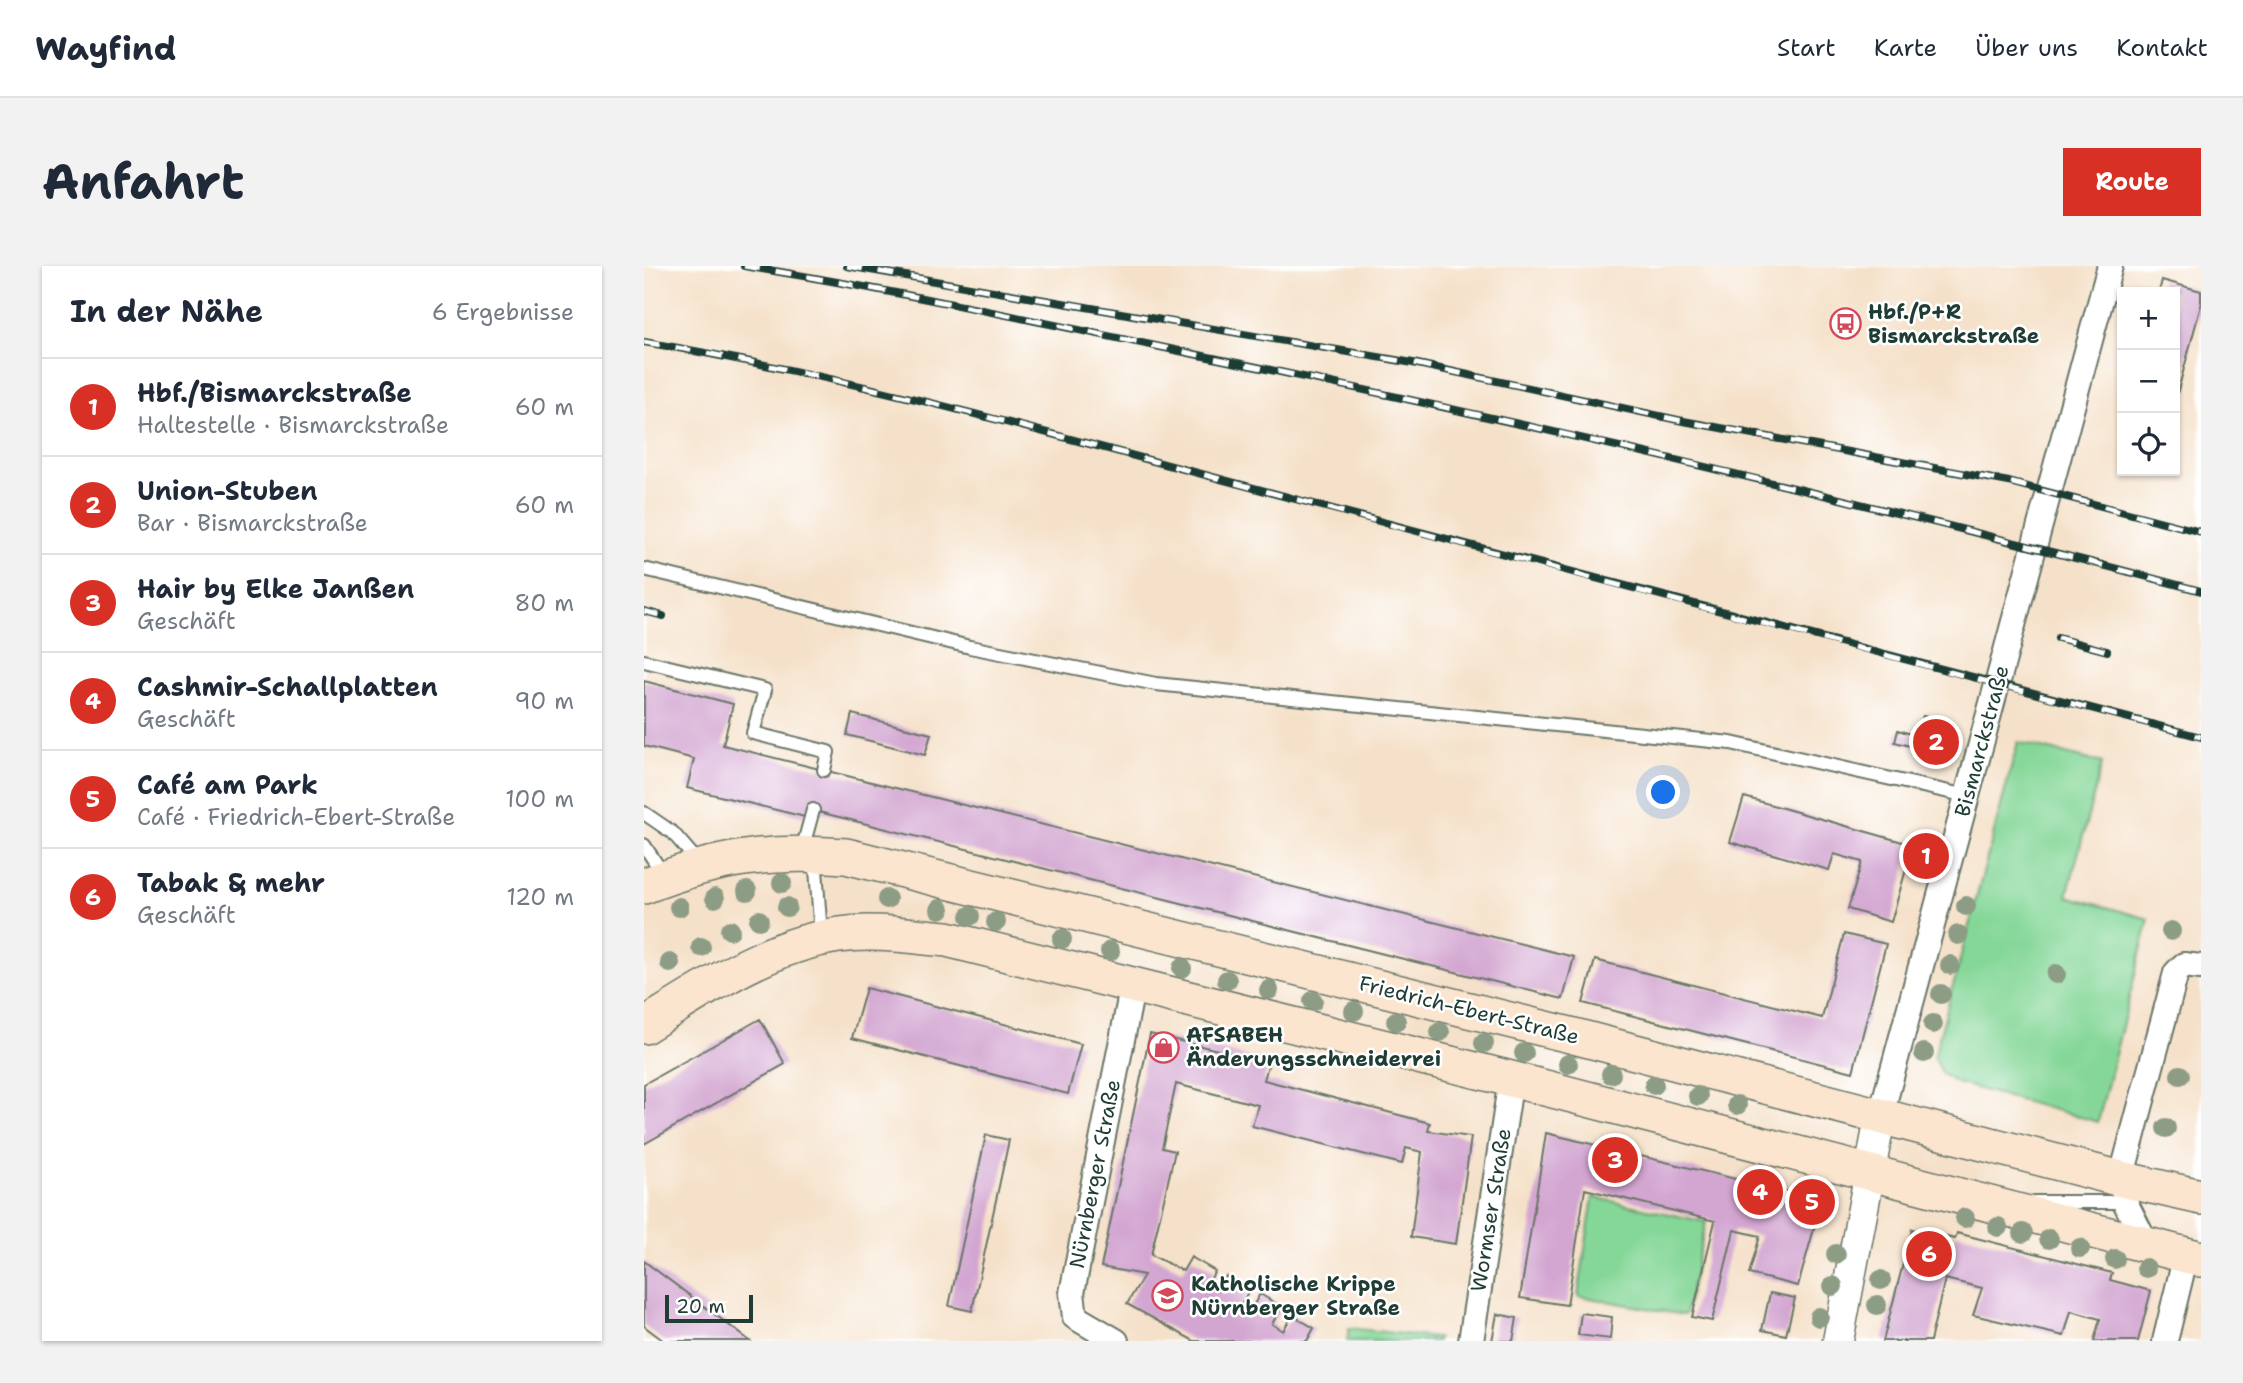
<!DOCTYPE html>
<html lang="de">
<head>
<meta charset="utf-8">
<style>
	:root { --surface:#fff; --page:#f2f2f3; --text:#1f2937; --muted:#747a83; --line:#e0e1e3; --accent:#d93025 }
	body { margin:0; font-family:"Shantell Sans",sans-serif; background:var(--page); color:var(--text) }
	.controls { position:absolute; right:21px; top:21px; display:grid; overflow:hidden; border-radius:0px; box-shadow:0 2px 5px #0004 }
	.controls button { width:63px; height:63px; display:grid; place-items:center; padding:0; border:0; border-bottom:2px solid var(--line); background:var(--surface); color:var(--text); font:35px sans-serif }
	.scale { position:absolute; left:21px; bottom:18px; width:88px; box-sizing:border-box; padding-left:7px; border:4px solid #1f3d34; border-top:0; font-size:19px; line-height:24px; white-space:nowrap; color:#1f3d34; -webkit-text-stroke:5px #fff; paint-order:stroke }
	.you { position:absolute; left:1020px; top:527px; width:24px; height:24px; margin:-18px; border:5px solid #fff; border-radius:50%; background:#1a73e8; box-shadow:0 0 0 10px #1a73e833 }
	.badge { display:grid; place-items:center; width:46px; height:46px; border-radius:50%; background:var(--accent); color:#fff; font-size:23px; font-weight:700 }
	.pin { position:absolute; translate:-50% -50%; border:4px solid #fff; box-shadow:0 2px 7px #0006 }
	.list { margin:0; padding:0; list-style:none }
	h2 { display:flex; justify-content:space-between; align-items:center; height:91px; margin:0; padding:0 28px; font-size:30px }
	h2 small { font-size:23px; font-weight:400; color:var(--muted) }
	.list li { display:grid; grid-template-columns:46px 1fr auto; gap:21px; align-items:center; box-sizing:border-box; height:98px; padding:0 28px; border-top:2px solid var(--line) }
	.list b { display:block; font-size:26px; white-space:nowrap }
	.list p { margin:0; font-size:23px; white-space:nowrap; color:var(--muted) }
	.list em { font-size:23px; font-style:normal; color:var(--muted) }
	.icon { flex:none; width:38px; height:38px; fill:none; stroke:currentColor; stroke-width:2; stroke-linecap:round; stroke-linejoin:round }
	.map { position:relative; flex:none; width:1557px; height:1075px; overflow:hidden; border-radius:0px }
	header { display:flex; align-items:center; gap:42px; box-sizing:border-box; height:98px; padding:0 35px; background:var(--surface); border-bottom:2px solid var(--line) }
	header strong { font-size:33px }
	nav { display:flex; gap:38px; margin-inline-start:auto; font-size:24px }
	.intro { display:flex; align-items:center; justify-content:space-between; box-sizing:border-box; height:168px; padding:0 42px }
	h1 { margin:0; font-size:49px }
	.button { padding:18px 32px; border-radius:0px; background:var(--accent); color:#fff; font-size:24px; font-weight:700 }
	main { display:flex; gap:42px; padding:0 42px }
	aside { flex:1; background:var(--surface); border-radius:0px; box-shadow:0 2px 5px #0004 }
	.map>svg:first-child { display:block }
</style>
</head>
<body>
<header>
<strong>Wayfind</strong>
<nav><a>Start</a><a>Karte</a><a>Über uns</a><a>Kontakt</a></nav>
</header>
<div class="intro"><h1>Anfahrt</h1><a class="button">Route</a></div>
<main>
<aside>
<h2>In der Nähe<small>6 Ergebnisse</small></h2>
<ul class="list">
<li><span class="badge">1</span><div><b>Hbf./Bismarckstraße</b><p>Haltestelle · Bismarckstraße</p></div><em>60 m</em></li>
<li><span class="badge">2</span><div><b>Union-Stuben</b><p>Bar · Bismarckstraße</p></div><em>60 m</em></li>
<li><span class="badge">3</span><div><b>Hair by Elke Janßen</b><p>Geschäft</p></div><em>80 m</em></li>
<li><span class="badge">4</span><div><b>Cashmir-Schallplatten</b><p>Geschäft</p></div><em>90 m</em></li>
<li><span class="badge">5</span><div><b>Café am Park</b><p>Café · Friedrich-Ebert-Straße</p></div><em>100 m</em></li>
<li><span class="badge">6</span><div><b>Tabak &amp; mehr</b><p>Geschäft</p></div><em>120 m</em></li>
</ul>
</aside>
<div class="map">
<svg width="1557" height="1075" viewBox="0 0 1557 1075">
	<rect width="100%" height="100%" fill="#fff"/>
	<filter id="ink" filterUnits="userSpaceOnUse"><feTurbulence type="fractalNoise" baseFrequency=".0143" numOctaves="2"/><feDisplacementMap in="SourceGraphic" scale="14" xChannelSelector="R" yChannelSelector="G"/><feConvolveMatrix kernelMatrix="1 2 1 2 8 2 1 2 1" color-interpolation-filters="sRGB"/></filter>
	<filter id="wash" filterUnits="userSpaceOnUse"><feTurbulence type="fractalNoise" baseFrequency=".00686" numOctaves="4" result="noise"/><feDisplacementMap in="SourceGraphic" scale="28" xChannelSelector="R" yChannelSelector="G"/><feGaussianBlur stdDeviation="1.57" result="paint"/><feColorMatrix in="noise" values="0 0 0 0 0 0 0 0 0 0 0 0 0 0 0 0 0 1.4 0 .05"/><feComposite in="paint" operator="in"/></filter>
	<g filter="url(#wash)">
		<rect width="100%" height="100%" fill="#f5e1c9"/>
		<!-- green -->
		<path fill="#85d798" stroke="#528a66" stroke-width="2" d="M1374,476l84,21 -35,133 82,23 -51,203 -141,-39 -15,-9 -8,-17z
			M949,931l113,25 -21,93 -107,-19z
			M705,1062l89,10 -1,3h-90z"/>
		<g id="blocks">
			<!-- building -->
			<path fill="#d3a6d1" d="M1518,14l39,11v14l-25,93 -1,-106h-16z
				M0,415l89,23 -10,41 851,212 -11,42 -756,-190 -2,8 -118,-29 7,-29 -50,-13z
				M208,448l79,20 -6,21 -78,-20z
				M1279,450l29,8 -9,31 -48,-13 3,-12 19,6z
				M1100,531l169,48 -22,77 -43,-13 14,-47 -28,-8 -5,16 -99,-28z
				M1200,668l42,10 -33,128 -270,-69 12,-43 227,58z
				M222,722l215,56 -13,50 -216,-56z
				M116,753l25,45 -141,80v-60z
				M506,768l119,28 -5,18 166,43 -2,8 43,6 -15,107 -45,-7 11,-85 -16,-4 -4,16 -150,-38 6,-21 -82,-21 -14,64 13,3 -24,104 32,16 8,-14 24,14 -8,14 11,6 8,-15 23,14 -8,15 9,6 10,-17 22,13 -10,17 11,7 9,-16 22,13 -7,13h-113l-67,-37 17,-29 -43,-8z
				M902,867l276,67 -24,86 -49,-12 11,-38 -26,-6 -22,91 -20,-4 23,-96 -130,-32 -18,116 -47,-7z
				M342,869l23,5 -37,171 -23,-5z
				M1268,963l43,10 2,-6 155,40 -2,7 41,11 -13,50h-44l6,-22 -29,-8 -7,25 -91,-21 9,-27 -37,-9 -15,62h-47z
				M0,995l106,80h-86l-20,-15z
				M1126,1027l25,5 -9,37 -24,-5z
				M937,1047l31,4 -2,22 -32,-4z
				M853,1048l20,4 -4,23h-21z"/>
		</g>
	</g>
	<g filter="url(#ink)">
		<use href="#blocks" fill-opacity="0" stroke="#6a7668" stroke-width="2"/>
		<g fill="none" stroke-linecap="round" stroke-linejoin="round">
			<defs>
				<path id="service" d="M0,303l326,78 186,37 575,59 236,53
					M0,395l121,29 -12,43 75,19 -4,18
					M0,547l29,20 26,30
					M0,579l21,32
					M158,584l11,-40
					M171,590l6,79
					M1390,936h94"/>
				<path id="minor" d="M1236,852l230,-852
					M1502,978l-21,-42 -4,-23 55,-206 8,-8 17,2
					M472,1075l-41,-24 -3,-24 61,-309
					M827,1075l40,-262
					M1521,1075l21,-86"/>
				<path id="tertiary" d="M1194,1075l42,-223"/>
				<path id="secondary" d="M0,620c71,-28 125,-36 202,-30l724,179 551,144 80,18
					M0,760c60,-37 124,-81 195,-91 36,-5 72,1 108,4l564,140 690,180"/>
			</defs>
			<!-- service casing -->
			<use href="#service" stroke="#6a7668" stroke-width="16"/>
			<!-- minor casing -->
			<use href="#minor" stroke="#6a7668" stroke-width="28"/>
			<!-- tertiary casing -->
			<use href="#tertiary" stroke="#6a7668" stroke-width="33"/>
			<!-- secondary casing -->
			<use href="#secondary" stroke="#6a7668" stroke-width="38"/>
			<!-- service -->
			<use href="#service" stroke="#fff" stroke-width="12"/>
			<!-- minor -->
			<use href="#minor" stroke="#fff" stroke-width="24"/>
			<!-- tertiary -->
			<use href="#tertiary" stroke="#fff" stroke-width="30"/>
			<!-- secondary -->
			<use href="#secondary" stroke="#fbe5cf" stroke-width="35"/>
			<defs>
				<path id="rail" d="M100,0c161,26 319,61 479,94 328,68 654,145 978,231
					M203,0l566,97 265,57 331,62 192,50
					M0,76c220,37 435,100 651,157 302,81 604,160 906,238
					M0,345l19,5
					M1414,372l49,13"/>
			</defs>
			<!-- rail casing -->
			<use href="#rail" stroke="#1f3d34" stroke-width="8"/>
			<!-- rail -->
			<use href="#rail" stroke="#fff" stroke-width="5" stroke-dasharray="16" stroke-linecap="butt"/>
		</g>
		<!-- trees -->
		<g fill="#8d9c85">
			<circle cx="138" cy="617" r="10"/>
			<circle cx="103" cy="625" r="10"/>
			<circle cx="71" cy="632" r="10"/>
			<circle cx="243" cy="633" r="10"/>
			<circle cx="1322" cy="640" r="10"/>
			<circle cx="35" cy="641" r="10"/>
			<circle cx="143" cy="641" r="10"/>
			<circle cx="296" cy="643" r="10"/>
			<circle cx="326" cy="650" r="10"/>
			<circle cx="115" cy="654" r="10"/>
			<circle cx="352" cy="656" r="10"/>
			<circle cx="86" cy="664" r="10"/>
			<circle cx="1527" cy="665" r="10"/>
			<circle cx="1314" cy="669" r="10"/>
			<circle cx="418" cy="673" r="10"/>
			<circle cx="57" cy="681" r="10"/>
			<circle cx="466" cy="685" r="10"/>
			<circle cx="26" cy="697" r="10"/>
			<circle cx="1306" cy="699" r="10"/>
			<circle cx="538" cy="702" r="10"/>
			<circle cx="1412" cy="708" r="10"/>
			<circle cx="583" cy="714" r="10"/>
			<circle cx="625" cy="724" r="10"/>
			<circle cx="1297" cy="728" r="10"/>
			<circle cx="669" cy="735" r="10"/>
			<circle cx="710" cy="745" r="10"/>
			<circle cx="752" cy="755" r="10"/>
			<circle cx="1289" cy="758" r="10"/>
			<circle cx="796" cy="766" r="10"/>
			<circle cx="840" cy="777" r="10"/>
			<circle cx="880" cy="787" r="10"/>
			<circle cx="1280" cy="787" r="10"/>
			<circle cx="924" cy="798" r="10"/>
			<circle cx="967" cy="808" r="10"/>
			<circle cx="1536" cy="809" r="10"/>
			<circle cx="1010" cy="819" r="10"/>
			<circle cx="1054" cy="830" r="10"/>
			<circle cx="1093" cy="839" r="10"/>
			<circle cx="1522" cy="862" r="10"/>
			<circle cx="1321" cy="952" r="10"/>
			<circle cx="1354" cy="961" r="10"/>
			<circle cx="1379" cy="967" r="10"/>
			<circle cx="1405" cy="973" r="10"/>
			<circle cx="1436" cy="982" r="10"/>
			<circle cx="1192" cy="988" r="10"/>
			<circle cx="1471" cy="993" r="10"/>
			<circle cx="1502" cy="1002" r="10"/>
			<circle cx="1237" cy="1014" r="10"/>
			<circle cx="1189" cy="1020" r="10"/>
			<circle cx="1233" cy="1039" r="10"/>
			<circle cx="1175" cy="1051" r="10"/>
		</g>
	</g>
	<!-- icons -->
	<defs>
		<symbol id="bus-ring" viewBox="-11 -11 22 22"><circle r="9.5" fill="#fff" stroke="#d1495b" stroke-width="1.5"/><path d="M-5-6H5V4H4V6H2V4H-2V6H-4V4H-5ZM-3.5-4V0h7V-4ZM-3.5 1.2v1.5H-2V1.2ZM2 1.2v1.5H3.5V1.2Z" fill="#d1495b"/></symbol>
		<symbol id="shop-ring" viewBox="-11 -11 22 22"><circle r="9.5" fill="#fff" stroke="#d1495b" stroke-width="1.5"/><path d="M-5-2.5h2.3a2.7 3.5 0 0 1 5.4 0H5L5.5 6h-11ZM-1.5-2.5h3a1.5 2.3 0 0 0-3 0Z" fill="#d1495b"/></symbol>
		<symbol id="school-ring" viewBox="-11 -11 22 22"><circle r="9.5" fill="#fff" stroke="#d1495b" stroke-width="1.5"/><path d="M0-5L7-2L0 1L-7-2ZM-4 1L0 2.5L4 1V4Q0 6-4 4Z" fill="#d1495b"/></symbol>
	</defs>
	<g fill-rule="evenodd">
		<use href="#bus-ring" x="1184" y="40" width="35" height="35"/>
		<use href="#shop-ring" x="502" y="764" width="35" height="35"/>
		<use href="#school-ring" x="506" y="1012" width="35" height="35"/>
	</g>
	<g text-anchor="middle" stroke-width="5" stroke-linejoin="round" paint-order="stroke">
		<!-- poi labels -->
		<g font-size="21" font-weight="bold" fill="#1f3d34" stroke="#fff" text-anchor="start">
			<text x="1224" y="53">Hbf./P+R<tspan x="1224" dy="24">Bismarckstraße</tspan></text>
			<text x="542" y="776">AFSABEH<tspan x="542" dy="24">Änderungsschneiderrei</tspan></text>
			<text x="547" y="1025">Katholische Krippe<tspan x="547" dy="24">Nürnberger Straße</tspan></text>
		</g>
		<!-- street labels -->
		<g font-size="21" fill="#1f3d34" stroke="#fff">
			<text transform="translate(1338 475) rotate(-75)" y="7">Bismarckstraße</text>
			<text transform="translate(825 744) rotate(14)" y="7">Friedrich-Ebert-Straße</text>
			<text transform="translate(451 908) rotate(-79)" y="7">Nürnberger Straße</text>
			<text transform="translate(847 944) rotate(-81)" y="7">Wormser Straße</text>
		</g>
	</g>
</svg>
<div class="controls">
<button>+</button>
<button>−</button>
<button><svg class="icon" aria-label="locate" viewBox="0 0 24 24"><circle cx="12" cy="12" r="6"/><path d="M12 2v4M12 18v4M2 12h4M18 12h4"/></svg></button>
</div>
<div class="scale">20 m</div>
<div class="you"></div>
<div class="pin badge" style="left:1282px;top:590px">1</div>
<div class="pin badge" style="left:1292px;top:476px">2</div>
<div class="pin badge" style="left:971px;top:894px">3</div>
<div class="pin badge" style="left:1116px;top:926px">4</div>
<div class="pin badge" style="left:1168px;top:936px">5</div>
<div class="pin badge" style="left:1285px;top:988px">6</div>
</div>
</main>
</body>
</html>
